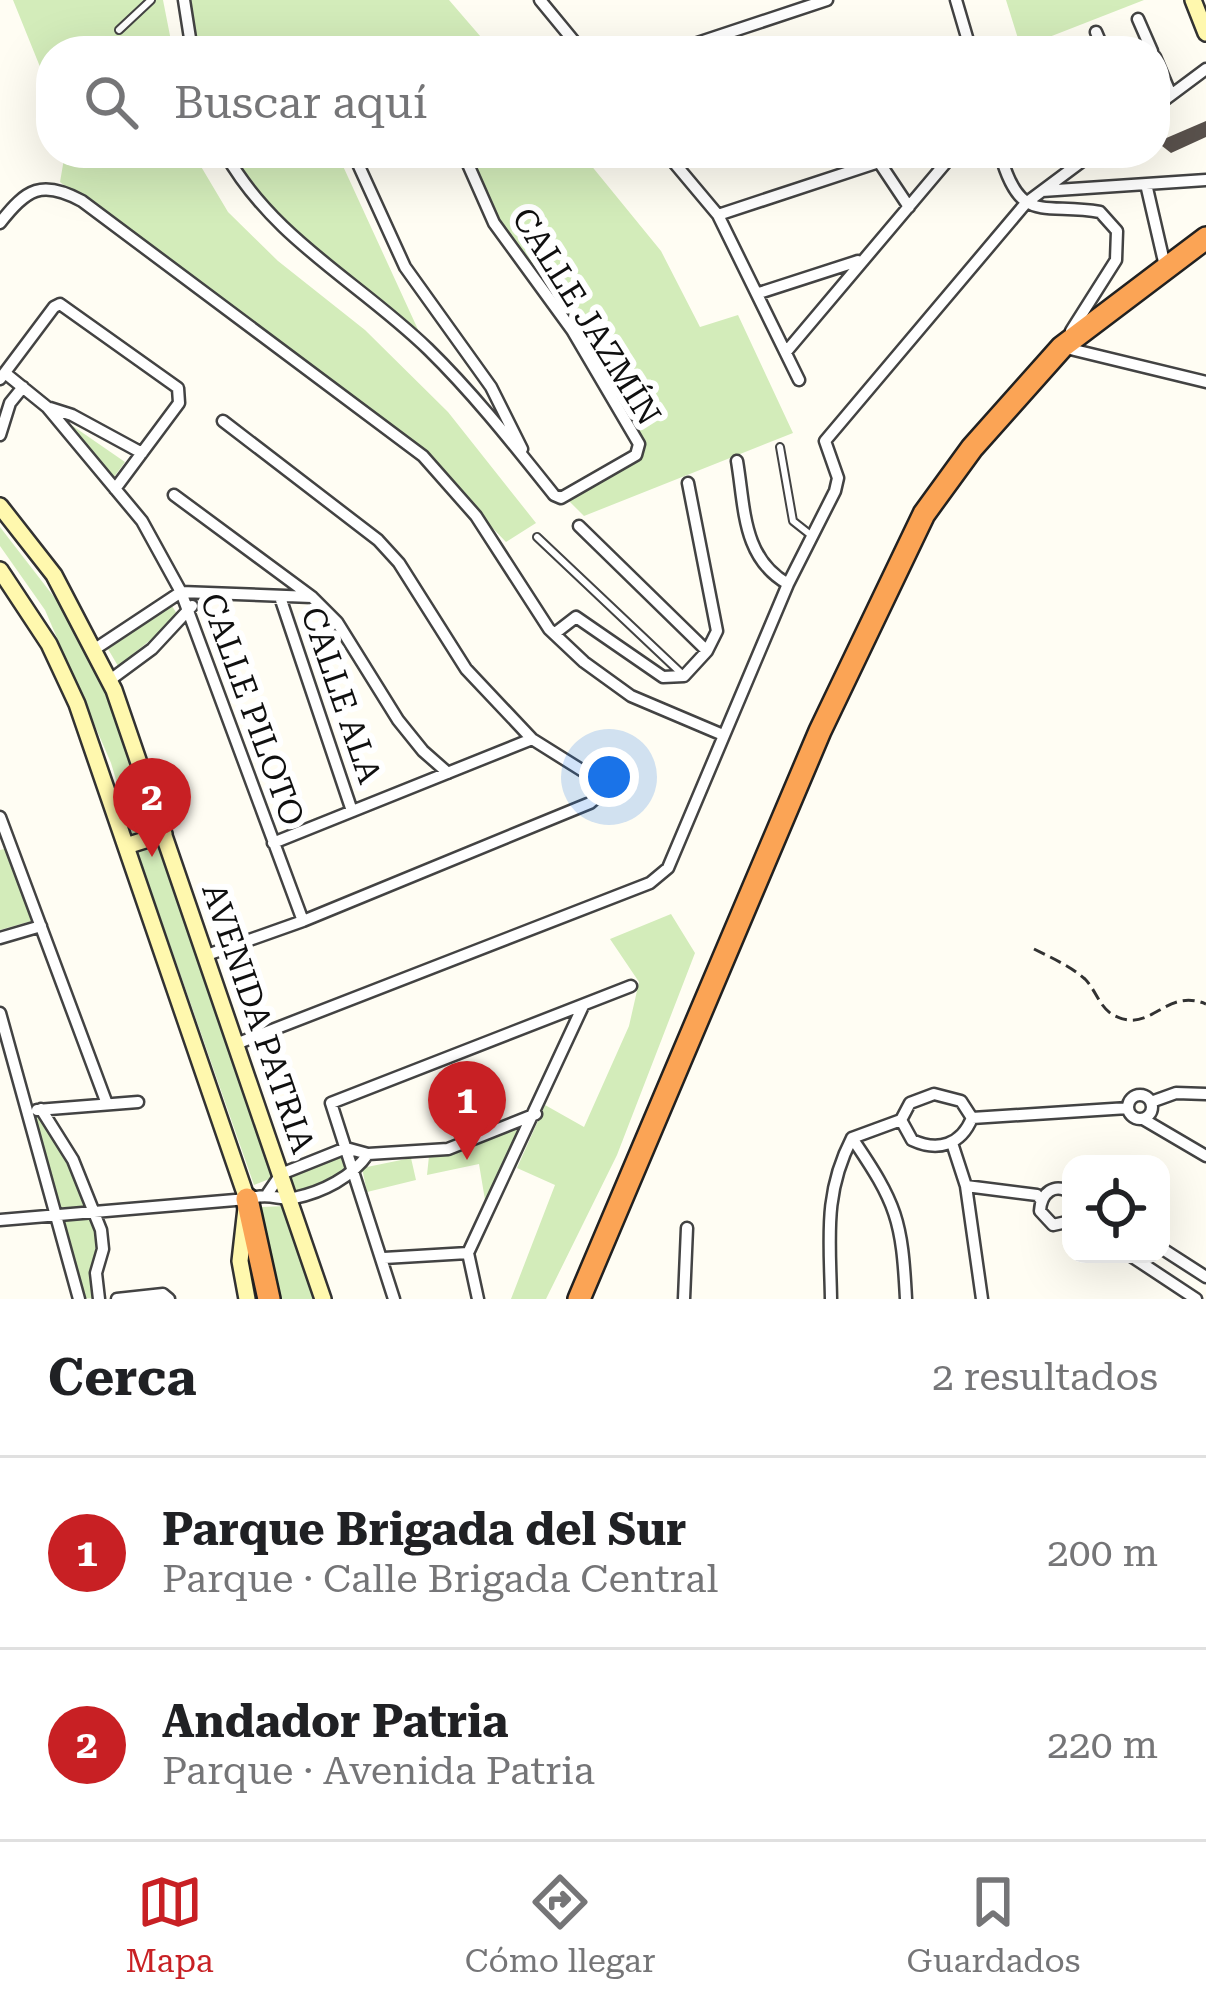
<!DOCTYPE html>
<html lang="es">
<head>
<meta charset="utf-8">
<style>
	:root { --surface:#fff; --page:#f6f6f6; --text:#202124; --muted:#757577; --line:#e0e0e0; --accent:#c82024 }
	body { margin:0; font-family:"Roboto Serif",serif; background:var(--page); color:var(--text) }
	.controls { position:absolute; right:36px; bottom:36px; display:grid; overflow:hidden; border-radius:24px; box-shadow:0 12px 48px #0002 }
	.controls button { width:108px; height:108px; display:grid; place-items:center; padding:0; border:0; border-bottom:3px solid var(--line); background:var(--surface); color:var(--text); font:60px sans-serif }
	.you { position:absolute; left:609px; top:777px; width:42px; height:42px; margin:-30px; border:9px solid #fff; border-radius:50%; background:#1a73e8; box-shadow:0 0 0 18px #1a73e833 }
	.badge { display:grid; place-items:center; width:78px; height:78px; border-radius:50%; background:var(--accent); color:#fff; font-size:39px; font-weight:700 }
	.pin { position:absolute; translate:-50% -99px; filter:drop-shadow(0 3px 6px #0008) }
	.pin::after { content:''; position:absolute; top:63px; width:42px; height:36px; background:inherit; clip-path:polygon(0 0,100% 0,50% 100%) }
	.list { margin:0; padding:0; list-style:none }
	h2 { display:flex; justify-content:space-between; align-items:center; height:156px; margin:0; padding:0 48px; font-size:51px }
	h2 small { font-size:39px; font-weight:400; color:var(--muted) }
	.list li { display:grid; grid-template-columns:78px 1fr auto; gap:36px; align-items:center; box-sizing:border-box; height:192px; padding:0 48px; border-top:3px solid var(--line) }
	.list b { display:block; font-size:45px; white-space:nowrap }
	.list p { margin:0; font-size:39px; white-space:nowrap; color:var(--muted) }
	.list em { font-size:39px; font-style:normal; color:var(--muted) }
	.icon { flex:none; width:66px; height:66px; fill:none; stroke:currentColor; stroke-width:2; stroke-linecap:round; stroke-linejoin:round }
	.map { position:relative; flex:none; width:1206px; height:1299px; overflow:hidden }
	.search { position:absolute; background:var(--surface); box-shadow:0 12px 48px #0002; left:36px; right:36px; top:36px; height:132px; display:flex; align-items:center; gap:30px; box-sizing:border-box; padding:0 42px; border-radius:48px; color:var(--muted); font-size:45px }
	.sheet { height:540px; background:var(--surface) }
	nav { display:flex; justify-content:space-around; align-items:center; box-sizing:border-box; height:168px; border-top:3px solid var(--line); background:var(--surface); font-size:33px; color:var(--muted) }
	nav a { display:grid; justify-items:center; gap:6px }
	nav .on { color:var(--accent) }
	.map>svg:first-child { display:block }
</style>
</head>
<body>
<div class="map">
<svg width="1206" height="1299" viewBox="0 0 1206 1299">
	<rect width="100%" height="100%" fill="#fffdf3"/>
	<!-- green -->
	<path fill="#d3ecba" d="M13,0h150l10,51h-122v43z
		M183,0h266l44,51h-302z
		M1006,0h138l-123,48z
		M65,153h128l35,59 50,49 87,69 83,82 88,111 -30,19 -83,-86 -363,-274z
		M225,153h112l89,194 -150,-123z
		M463,153h118l80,98 39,76 38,-12 55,118 -209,83 -19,-19 73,-45 -66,-122 -78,-107z
		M67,422l58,40 -11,15z
		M0,527l68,88 51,109 153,454 -18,7 -116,-332 -27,-90 -66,-153 -45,-64z
		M172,606l7,11 -61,49 -10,-17z
		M8,848l27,72 -35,10v-80z
		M671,914l24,39 -78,202 -71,144h-35l44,-114 -38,-17 28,-63 39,22 45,-101 10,-44 -29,-43z
		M41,1109l10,27 20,21 31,78 -7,63 -16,1 -50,-183z
		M521,1126l-36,74 -6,-36 -52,11 2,-19 36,-8z
		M346,1148l8,26 -64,26 -8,-24z
		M411,1158l5,22 -49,12 -5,-24z
		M285,1206l30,93h-61c-6,-32 -15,-66 8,-92z"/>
	<!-- building -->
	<path fill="#59514c" d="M1206,121v16l-35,16 -14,-11z"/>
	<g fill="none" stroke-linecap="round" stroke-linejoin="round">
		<defs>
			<path id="lane" d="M119,30l32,-30
				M780,447l13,74 19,15
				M537,537l145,137"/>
			<path id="street" d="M184,0l8,51
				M540,0l42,51
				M956,0l15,51
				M1138,19l14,32
				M1096,32l8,19
				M673,51l154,-51
				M947,51l22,-7
				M1155,57l16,38
				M1155,107l51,-38
				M225,153c48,86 134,129 203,196 46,45 86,96 126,146l7,3 75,-43 3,-11 -67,-114 -78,-107 -31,-70
				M353,153l52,114 86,120 31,62
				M666,153l52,62 81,165
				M1000,153c20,73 43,49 100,59l17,19 -1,29 -45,71
				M1146,184l19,82
				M1042,191l164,-11
				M718,215l161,-53 30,45
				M0,223c26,-34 42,-44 82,-22l341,255 53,60 73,113 35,33 47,34 92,39
				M759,293l99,-32
				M1062,347l144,35
				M786,352l168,-199
				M5,373l42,34 95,114 39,71 122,329
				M0,379l54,-72 6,-3 118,84 1,15 -64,86
				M50,408l22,7 70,38
				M0,435l10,-32 13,-16
				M737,461c8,47 5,97 51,123
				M174,495l138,102 25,25 61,98 25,31 25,22
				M579,526l128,125
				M280,597l72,214
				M554,634l22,-17 87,60 21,-1 23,-25 10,-20 -29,-148
				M95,649l86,-57 131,5
				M110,680l42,-31 40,-43
				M0,817l107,287
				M273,843l259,-104
				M0,938l41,-12
				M207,955l96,-34 287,-118 8,-7 1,-8 -8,-12 -59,-37 -66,-70 -67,-106 -21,-23 -155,-119
				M0,1013l79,286
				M236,1044l414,-161 18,-15 120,-284 47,-93 3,-13 -13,-37 201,-238 67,-50
				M934,1094l27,7 11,17c-11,27 -34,34 -60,22l-11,-20 9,-17z
				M1128 1107a12 12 0 1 1 24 0a12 12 0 1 1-24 0Z
				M1151,1102l25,-9 30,1
				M41,1109l32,51 28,70 2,19 -7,24 3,26
				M37,1110l101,-8
				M972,1118l156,-10
				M1143,1119l63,37
				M852,1138c45,66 50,82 54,161
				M952,1143l14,43 16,113
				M966,1186l71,9 4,5
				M268,1193l13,-19 65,-26 22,6 80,-5 88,-35
				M1071,1193c-17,-11 -30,0 -31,18l13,14 18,-4
				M0,1220l247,-21c24,-7 32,2 47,-1 29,-6 58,-21 74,-44
				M1161,1248l45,29
				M1128,1254l68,45
				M384,1258l84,-5
				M117,1299l46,-5 6,5
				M394,1299l-63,-196 300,-117
				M478,1299l-10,-46 115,-247
				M684,1299l3,-71
				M831,1299c-1,-60 -8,-105 21,-161l49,-18"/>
			<path id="secondary" d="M1193,0l13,33
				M0,506l54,69 60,115 209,609
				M0,570l49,74 28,60 170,495 -7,62 7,38
				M126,846l38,-12"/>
			<path id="highway" d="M247,1199l22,100
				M579,1299l241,-568 104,-217 48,-66 90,-101 144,-109"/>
		</defs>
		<!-- lane casing -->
		<use href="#lane" stroke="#434343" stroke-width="10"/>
		<!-- street casing -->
		<use href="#street" stroke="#434343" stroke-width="15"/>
		<!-- secondary casing -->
		<use href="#secondary" stroke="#323232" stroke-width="20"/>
		<!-- highway casing -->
		<use href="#highway" stroke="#212121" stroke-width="26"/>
		<!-- path -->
		<path stroke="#323232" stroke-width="3" stroke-dasharray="12 6" stroke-linecap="butt" d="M1034,949c18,9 36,17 51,30 11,11 15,30 30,37 37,18 50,-29 91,-12"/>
		<!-- lane -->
		<use href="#lane" stroke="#fff" stroke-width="6"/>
		<!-- street -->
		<use href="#street" stroke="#fff" stroke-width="10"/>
		<!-- secondary -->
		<use href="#secondary" stroke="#fff8ae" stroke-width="15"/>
		<!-- highway -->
		<use href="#highway" stroke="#fba455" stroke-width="21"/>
	</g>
	<g text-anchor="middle" stroke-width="12" stroke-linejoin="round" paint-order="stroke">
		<!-- street labels -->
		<g font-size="33" fill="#101010" stroke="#fff">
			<text transform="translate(587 316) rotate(58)" y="12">CALLE JAZMÍN</text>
			<text transform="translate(342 695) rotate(71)" y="12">CALLE ALA</text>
			<text transform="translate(253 709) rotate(70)" y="12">CALLE PILOTO</text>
			<text transform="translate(259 1018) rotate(71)" y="12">AVENIDA PATRIA</text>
		</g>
	</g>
</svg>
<div class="controls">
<button><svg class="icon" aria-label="locate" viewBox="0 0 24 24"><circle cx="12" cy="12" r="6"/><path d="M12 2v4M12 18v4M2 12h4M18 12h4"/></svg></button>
</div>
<div class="you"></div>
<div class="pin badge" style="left:467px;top:1160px">1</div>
<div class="pin badge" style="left:152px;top:857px">2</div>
<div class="search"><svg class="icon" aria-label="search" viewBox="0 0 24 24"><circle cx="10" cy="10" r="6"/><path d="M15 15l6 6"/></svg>Buscar aquí</div>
</div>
<section class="sheet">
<h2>Cerca<small>2 resultados</small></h2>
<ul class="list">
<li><span class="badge">1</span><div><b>Parque Brigada del Sur</b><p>Parque · Calle Brigada Central</p></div><em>200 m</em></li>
<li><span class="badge">2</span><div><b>Andador Patria</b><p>Parque · Avenida Patria</p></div><em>220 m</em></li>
</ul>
</section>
<nav>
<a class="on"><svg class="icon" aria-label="map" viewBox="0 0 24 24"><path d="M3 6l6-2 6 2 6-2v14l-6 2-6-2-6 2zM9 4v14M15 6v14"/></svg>Mapa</a>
<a><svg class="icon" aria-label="directions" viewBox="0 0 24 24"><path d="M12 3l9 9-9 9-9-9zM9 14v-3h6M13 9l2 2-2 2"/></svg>Cómo llegar</a>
<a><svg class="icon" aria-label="saved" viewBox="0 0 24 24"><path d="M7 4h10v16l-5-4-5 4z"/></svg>Guardados</a>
</nav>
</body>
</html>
